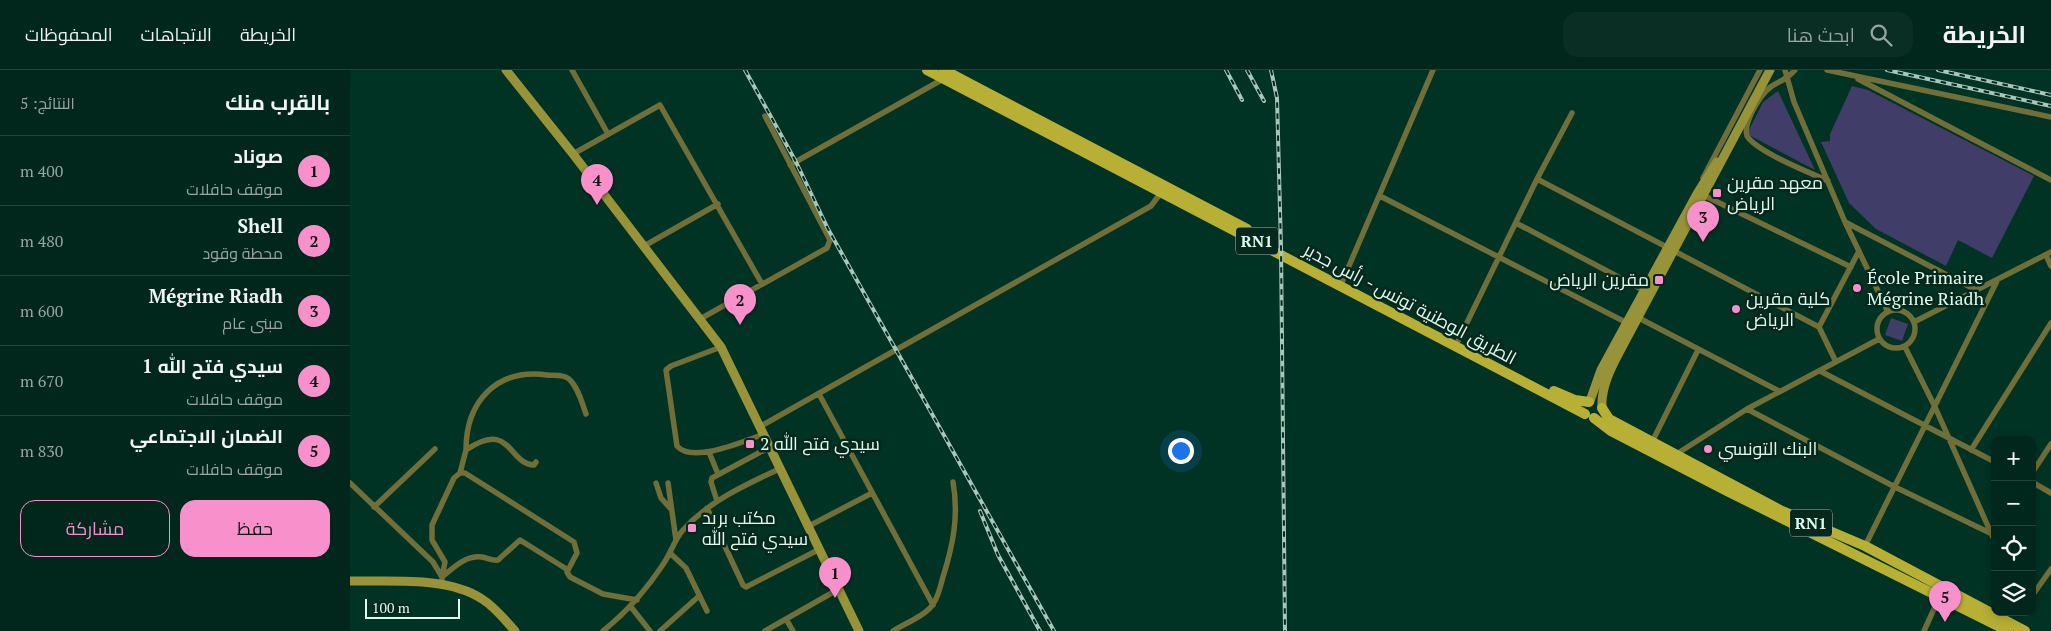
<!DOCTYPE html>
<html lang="ar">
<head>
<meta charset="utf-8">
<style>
	:root { --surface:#01261b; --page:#0b2e24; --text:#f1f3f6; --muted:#96a5a3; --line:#23433a; --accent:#f890cb }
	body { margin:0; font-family:"PT Serif",Cairo,serif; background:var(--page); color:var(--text); direction:rtl }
	.controls { position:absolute; right:15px; bottom:15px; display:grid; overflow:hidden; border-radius:10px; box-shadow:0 2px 12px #0003 }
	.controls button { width:45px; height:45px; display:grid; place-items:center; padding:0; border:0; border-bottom:1px solid var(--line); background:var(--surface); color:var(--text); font:25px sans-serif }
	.scale { position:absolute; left:15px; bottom:12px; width:95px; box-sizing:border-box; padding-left:5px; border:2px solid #defcee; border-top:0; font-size:14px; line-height:18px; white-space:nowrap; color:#defcee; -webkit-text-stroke:4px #06271c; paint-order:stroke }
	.you { position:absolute; left:830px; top:380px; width:18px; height:18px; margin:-12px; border:4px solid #fff; border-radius:50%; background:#1a73e8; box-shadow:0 0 0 8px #1a73e833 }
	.badge { display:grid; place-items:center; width:32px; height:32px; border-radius:50%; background:var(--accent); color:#111; font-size:16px; font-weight:700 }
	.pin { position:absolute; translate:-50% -41px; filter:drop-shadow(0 1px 2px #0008) }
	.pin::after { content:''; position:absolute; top:26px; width:18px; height:15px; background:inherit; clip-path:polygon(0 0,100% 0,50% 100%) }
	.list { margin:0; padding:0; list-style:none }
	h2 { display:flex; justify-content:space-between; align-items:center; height:65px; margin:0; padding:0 20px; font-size:21px }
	h2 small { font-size:16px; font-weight:400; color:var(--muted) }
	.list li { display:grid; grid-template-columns:32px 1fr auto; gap:15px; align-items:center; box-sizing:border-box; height:70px; padding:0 20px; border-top:1px solid var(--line) }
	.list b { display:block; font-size:19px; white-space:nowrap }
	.list p { margin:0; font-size:16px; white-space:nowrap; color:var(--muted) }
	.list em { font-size:16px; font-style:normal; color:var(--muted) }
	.actions { display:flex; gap:10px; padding:15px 20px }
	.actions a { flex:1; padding:11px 0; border:1px solid var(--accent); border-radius:15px; text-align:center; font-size:18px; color:var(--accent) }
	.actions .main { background:var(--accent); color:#111 }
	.icon { flex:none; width:28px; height:28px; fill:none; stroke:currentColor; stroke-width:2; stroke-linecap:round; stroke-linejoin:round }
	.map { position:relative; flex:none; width:1701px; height:561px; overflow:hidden; direction:ltr }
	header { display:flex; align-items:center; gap:30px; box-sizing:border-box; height:70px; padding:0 25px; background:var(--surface); border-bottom:1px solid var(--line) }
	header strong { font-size:24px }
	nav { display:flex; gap:28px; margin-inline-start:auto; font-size:18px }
	.search { width:350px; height:45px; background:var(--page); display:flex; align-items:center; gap:12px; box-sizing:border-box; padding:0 18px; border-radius:15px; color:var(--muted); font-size:19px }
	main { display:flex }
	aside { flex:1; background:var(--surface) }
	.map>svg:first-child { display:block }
</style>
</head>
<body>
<header>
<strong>الخريطة</strong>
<div class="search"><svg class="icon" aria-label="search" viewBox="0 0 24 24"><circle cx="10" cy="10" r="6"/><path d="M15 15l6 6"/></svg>ابحث هنا</div>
<nav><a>الخريطة</a><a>الاتجاهات</a><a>المحفوظات</a></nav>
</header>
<main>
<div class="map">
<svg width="1701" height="561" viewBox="0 0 1701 561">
	<rect width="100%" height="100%" fill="#013324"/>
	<!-- green -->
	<path fill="#403d68" d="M1502,16l16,4 166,86 -42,82 -34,-18 -12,26 -70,-37 -27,-26 -28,-61 9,-1v-7z
		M1428,21l37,79 -68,-36 16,-32z
		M1541,248l17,6 -6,17 -17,-6z"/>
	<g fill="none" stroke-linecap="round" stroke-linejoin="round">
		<!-- street -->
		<path stroke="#706e39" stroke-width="5.5" d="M222,0l36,64
			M1435,0l9,32 51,120 43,90
			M1445,0c-11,13 -19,11 -28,20 -9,9 -24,34 -20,46 10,16 62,36 81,45
			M1477,0l224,47
			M1508,9l193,101
			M223,84l87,-49 102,179
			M440,95l155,-87
			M1353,108l57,-108
			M1187,109l282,148 17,35
			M1353,125l148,72
			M1030,126l249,128
			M1495,152l131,68
			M1166,153l131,69
			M294,176l74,-42
			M1696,185l5,11
			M990,217l93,-217
			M1527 259a19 19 0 1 1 38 0a19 19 0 1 1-38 0Z
			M1285,246l144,75
			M350,249l127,-71 3,-8 -65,-124
			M1564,252l137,-70
			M1469,257l40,-76
			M1108,271l79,-162 35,-66
			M371,277l-50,19 -5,4 11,76c15,18 68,-5 87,-12
			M1555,277l30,60 60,135
			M1470,301l175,91
			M469,324l114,211
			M1397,339l148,78 95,46
			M411,356l390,-220 12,-16
			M1302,372l46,-92
			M116,380c0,-49 31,-82 81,-75 7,1 16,-1 22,4 9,8 13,24 17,35
			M1621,380l80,-127
			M359,382l9,22
			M1325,385l72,-46 132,-70
			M186,392l-2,3c-26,-1 -23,-46 -68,-15l-6,23 -6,5 -22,47v15l13,22 -3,15c12,-10 24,-22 40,-20 6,1 10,4 16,3l22,-20 48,30
			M110,403h5l109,69 3,11 -10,19 3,5 33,17 34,6
			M1682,403l19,-29
			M1682,412l19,11
			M0,413l83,79 9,15v3
			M306,413l5,15 9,10
			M318,413l8,57
			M367,431l-6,-19 1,-4 58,-31
			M24,437l61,-58
			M357,438l36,77 3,2 72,-37
			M457,457l65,-34
			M1515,476l133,-267
			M320,483l16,15 21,43
			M1682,526l19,-27
			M281,537l19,24
			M436,549l7,12
			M253,561c25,-20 44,-42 61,-68 7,-11 11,-24 19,-33 26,-29 62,-45 96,-61
			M310,561l39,-35
			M415,561l72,-41
			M543,561c11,-7 27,-13 36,-22 8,-8 11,-21 14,-32 10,-32 16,-61 10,-95
			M1574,561l15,-33"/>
		<!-- secondary -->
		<path stroke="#989339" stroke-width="9" d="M156,0l67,84 148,193 138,284
			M1240,331l11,-31 96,-176 20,-32
			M1252,337c-1,-20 9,-39 18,-56l150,-281
			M0,511c40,1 98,-5 132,18 13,8 23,21 33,32"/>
		<!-- primary -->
		<path stroke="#b7b035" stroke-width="10" d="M577,0l658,344
			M594,0l303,159
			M1204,321l21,9 14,2
			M1252,338l7,11 171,91 85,36 160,85
			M1244,348l17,13 116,60 281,140"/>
		<defs>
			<path id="rail" d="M395,0l51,92 32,67 226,402
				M876,0l16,30
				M897,0l17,31
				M921,0l6,28 4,149 4,384
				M1537,0l164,36
				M1588,0l113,25
				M630,441l18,44 42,76"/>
		</defs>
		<!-- rail casing -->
		<use href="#rail" stroke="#a5c8ba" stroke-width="4"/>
		<!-- rail -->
		<use href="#rail" stroke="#06271c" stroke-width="2" stroke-dasharray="5.5" stroke-linecap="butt"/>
	</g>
	<!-- markers -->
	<g fill="#f890cb" stroke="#06271c" stroke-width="2">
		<rect x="1362" y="118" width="10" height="10" rx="2.5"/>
		<rect x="1304" y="205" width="10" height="10" rx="2.5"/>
		<circle cx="1507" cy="218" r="5"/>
		<circle cx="1386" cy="239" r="5"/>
		<rect x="395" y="369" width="10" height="10" rx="2.5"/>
		<circle cx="1358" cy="379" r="5"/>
		<rect x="337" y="453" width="10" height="10" rx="2.5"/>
	</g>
	<g text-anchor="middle" stroke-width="5" stroke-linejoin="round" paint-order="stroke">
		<!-- shield labels -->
		<g fill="#06271c" stroke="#9dbcaf" stroke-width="1">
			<rect x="886" y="157.5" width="42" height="27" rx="4"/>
			<rect x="1440" y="439.5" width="42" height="27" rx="4"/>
		</g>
		<g font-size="16" font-weight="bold" fill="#defcee">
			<text x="907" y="177">RN1</text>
			<text x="1461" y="459">RN1</text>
		</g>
		<!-- poi labels -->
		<g font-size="18" fill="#defcee" stroke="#06271c" text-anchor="start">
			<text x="1377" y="119">معهد مقرين<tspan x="1377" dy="21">الرياض</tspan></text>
			<text x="1517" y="214">École Primaire<tspan x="1517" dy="21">Mégrine Riadh</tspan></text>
			<text x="1299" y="216" text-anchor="end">مقرين الرياض</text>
			<text x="1396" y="235">كلية مقرين<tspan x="1396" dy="21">الرياض</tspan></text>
			<text x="410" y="380">2 سيدي فتح الله</text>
			<text x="1368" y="385">البنك التونسي</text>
			<text x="352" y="454">مكتب بريد<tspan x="352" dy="21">سيدي فتح الله</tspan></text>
		</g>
		<!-- street labels -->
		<g font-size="18" fill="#defcee" stroke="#06271c">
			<text transform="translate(1060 234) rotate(28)" y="6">الطريق الوطنية تونس - رأس جدير</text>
		</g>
	</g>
</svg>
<div class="controls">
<button>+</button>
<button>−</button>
<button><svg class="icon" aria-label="locate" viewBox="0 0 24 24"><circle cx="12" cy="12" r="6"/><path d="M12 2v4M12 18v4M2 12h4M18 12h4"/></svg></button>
<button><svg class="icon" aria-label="layers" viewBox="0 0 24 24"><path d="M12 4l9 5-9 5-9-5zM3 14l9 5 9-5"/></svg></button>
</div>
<div class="scale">100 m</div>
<div class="you"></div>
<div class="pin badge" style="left:485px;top:528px">1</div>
<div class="pin badge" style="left:390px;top:255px">2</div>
<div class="pin badge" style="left:1353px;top:172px">3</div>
<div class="pin badge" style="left:247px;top:135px">4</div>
<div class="pin badge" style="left:1595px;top:552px">5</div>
</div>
<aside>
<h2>بالقرب منك<small>النتائج: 5</small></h2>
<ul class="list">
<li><span class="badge">1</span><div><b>صوناد</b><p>موقف حافلات</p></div><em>400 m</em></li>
<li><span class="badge">2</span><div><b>Shell</b><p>محطة وقود</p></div><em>480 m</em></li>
<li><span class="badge">3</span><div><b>Mégrine Riadh</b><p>مبنى عام</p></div><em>600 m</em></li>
<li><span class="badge">4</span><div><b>سيدي فتح الله 1</b><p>موقف حافلات</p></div><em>670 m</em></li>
<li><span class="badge">5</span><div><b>الضمان الاجتماعي</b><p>موقف حافلات</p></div><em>830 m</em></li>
</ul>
<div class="actions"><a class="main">حفظ</a><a>مشاركة</a></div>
</aside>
</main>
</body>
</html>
